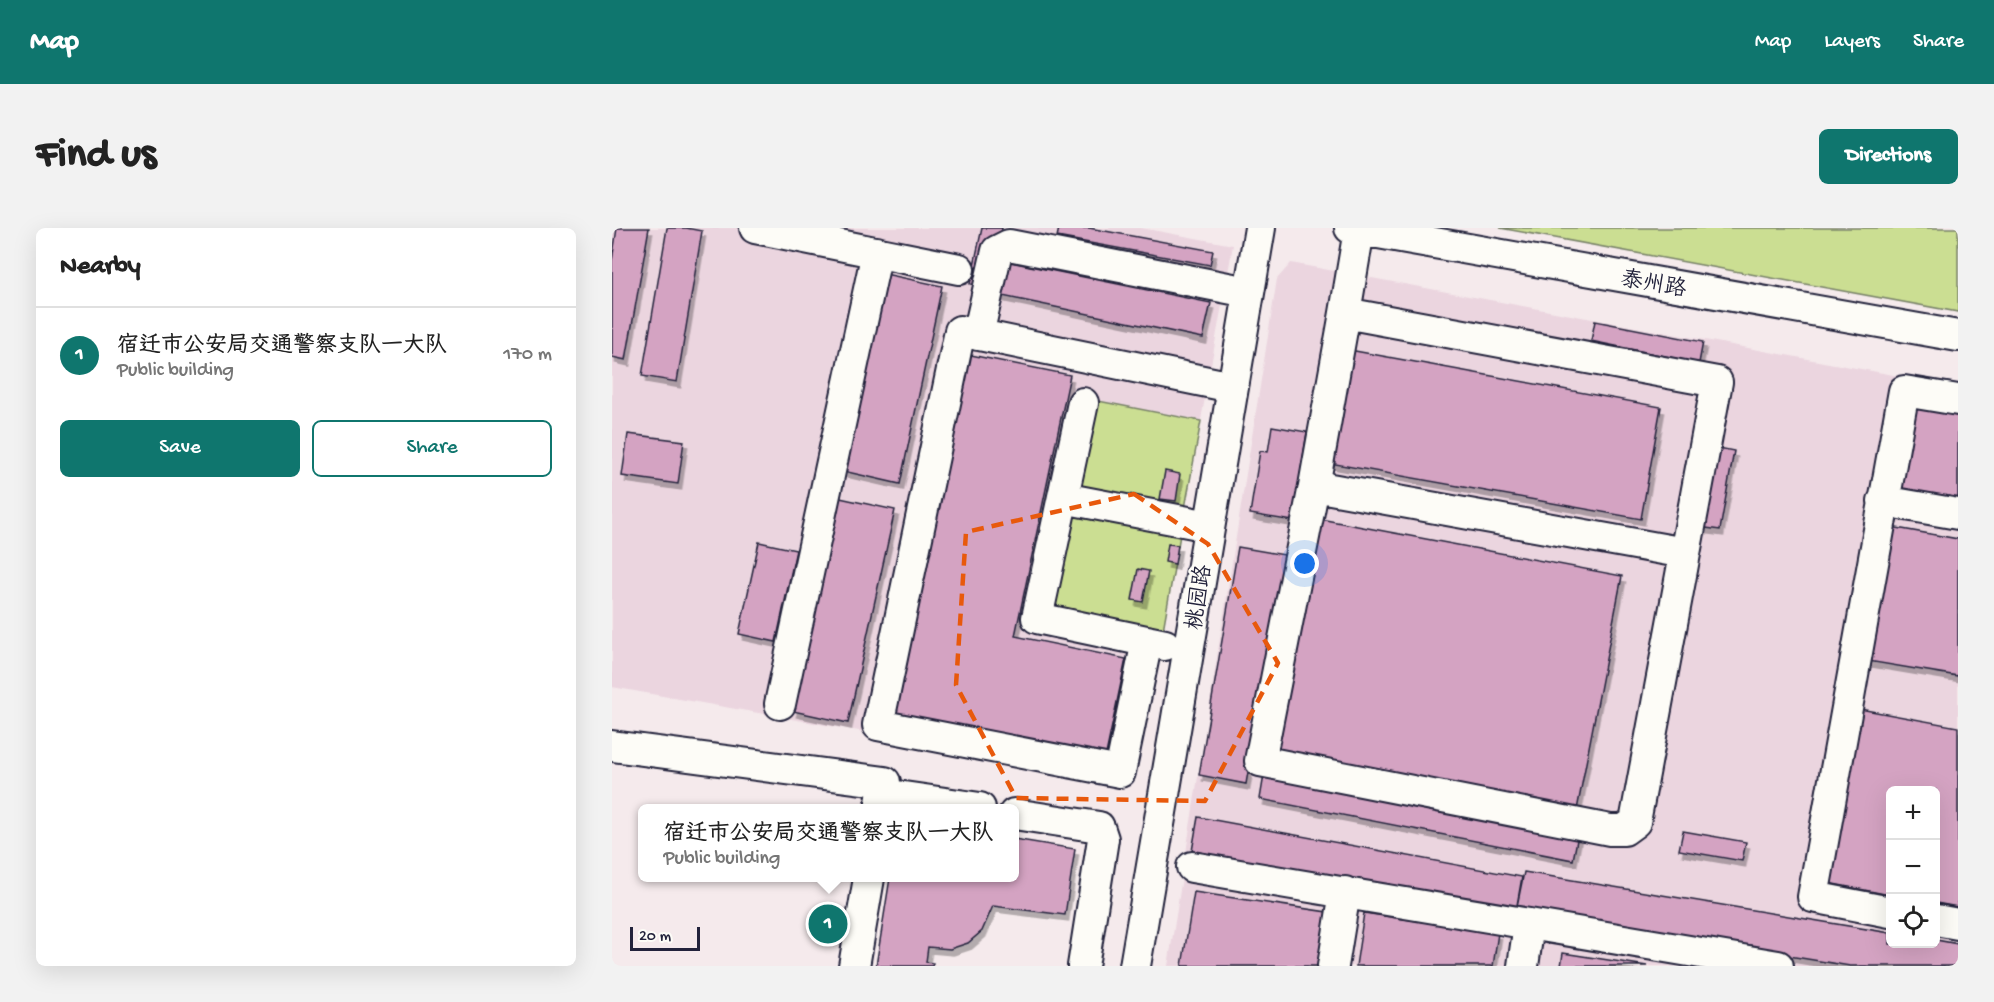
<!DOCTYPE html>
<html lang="en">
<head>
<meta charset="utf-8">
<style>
	:root { --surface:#fff; --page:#f2f2f2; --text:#222; --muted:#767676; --line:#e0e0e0; --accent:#0f766e }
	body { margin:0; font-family:"Gochi Hand","LXGW WenKai TC",sans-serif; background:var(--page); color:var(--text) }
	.controls { position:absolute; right:18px; bottom:18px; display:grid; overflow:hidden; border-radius:9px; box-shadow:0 6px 24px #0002 }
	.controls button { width:54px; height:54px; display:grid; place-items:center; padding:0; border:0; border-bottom:2px solid var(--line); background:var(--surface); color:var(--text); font:30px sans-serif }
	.scale { position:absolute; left:18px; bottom:15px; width:70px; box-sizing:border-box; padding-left:6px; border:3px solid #22223b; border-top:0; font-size:16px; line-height:21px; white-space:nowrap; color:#22223b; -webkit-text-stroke:4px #fdfcf7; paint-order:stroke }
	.you { position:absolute; left:693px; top:336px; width:21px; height:21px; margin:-15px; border:4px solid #fff; border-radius:50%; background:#1a73e8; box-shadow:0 0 0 9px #1a73e833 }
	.badge { display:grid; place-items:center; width:39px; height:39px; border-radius:50%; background:var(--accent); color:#fff; font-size:20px; font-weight:700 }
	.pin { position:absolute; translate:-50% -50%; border:3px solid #fff; box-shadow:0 2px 6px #0006 }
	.popup { position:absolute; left:26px; top:576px; width:381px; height:78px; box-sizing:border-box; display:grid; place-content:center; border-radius:9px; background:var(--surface); filter:drop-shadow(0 2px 4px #0005); font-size:20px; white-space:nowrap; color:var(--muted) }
	.popup b { font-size:22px; color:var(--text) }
	.popup::after { content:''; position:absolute; left:50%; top:100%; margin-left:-12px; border:12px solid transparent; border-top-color:var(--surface) }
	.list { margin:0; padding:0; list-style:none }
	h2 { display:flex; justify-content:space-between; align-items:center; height:78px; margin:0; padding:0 24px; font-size:26px }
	h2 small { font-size:20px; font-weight:400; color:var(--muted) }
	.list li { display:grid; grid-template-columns:39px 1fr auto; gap:18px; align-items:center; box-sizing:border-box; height:96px; padding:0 24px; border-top:2px solid var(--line) }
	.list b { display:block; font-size:22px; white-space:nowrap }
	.list p { margin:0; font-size:20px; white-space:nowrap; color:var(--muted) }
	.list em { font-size:20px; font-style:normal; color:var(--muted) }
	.actions { display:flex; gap:12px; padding:18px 24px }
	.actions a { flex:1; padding:14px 0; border:2px solid var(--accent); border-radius:9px; text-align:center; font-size:21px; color:var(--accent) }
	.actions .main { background:var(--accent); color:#fff }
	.icon { flex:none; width:33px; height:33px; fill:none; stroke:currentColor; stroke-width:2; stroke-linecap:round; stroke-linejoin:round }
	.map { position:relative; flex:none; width:1346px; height:738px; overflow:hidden; border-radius:9px }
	header { display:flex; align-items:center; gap:36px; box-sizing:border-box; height:84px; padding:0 30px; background:var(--accent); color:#fff }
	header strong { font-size:28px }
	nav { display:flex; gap:33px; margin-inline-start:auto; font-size:21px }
	.intro { display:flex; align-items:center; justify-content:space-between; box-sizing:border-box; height:144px; padding:0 36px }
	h1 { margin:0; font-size:42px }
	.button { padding:15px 27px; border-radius:9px; background:var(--accent); color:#fff; font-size:21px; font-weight:700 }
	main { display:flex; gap:36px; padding:0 36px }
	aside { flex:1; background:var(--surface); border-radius:9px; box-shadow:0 6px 24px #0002 }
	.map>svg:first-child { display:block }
</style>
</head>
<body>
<header>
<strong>Map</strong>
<nav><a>Map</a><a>Layers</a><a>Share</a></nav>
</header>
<div class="intro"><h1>Find us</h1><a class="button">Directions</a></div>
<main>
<aside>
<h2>Nearby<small></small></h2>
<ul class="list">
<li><span class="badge">1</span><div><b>宿迁市公安局交通警察支队一大队</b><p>Public building</p></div><em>170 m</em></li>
</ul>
<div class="actions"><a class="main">Save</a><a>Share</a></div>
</aside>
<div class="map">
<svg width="1346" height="738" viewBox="0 0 1346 738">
	<defs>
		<filter id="shadow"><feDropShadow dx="3.5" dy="6" stdDeviation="0" flood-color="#0004"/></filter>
	</defs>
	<rect width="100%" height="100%" fill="#f5eaec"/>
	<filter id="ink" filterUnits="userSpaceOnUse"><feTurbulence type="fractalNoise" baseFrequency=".0167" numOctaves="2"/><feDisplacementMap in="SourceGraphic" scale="12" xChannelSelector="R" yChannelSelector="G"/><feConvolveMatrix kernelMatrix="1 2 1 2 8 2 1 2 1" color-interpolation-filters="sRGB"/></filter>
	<g filter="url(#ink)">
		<!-- built -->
		<path fill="#ebd5df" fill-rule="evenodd" d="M0,0h529l92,17 -98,535 -523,-93z
			M679,35l667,124v579h-790l109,-687zM1278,562h46v154h-46z"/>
		<!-- green -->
		<path fill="#cbde92" stroke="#768066" stroke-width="1.5" d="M888,0h458v84z
			M481,172l108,21 -16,87 -104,-21 -3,-3z
			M460,287h8l100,20 -17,95 -103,-22 -7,-7z"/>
		<!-- building -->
		<path fill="#d4a3c2" stroke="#22223b" stroke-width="1.5" filter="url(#shadow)" d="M5,0h32l-23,132 -14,-3v-96z
			M55,0h19l16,3 -25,151 -35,-6z
			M370,0h20l-2,13 -16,46 -14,-3z
			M447,0h30l124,23 -3,14 -153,-28z
			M388,32l211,43 -8,35 -210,-44z
			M273,46l57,12 -42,198 -57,-13z
			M983,93l108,21 -4,21 -108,-22z
			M732,121l317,58 -20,112 -317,-57z
			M354,126l104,21 -55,261 111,23 -21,100 -214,-44z
			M1301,176l45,8v87l-60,-10z
			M660,198l35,6 -14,89 -43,-7 10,-63 8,1z
			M16,206l56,7 -6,43 -56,-8z
			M1102,219l20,4 -14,79 -21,-3z
			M553,243l15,3 -4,27 -16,-2z
			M228,270l55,12 -47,213 -55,-12z
			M703,290l307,58 -45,234 -307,-58z
			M1279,299l67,12v137l-90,-15z
			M147,314l37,8 -20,92 -37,-8z
			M556,316l10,1 -3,19 -10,-2z
			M626,319l47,8 -39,229 -47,-9z
			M526,341l11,2 -6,31 -11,-2z
			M1248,481l98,18v180l-22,-4v-113h-46v105l-62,-12z
			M653,541l314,61 -6,30 -313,-61z
			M586,589l324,60 -6,34 -324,-60z
			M1071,603l63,11 -4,19 -63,-11z
			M402,611l61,10 -10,66 -72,-9 -11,25 -14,12 -18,6 -22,-2 -2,15 7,1 -1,3h-56l14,-88h124z
			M912,644l366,61v11h46v-4l22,4v22h-108l-334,-55z
			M582,664l133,20 -9,54h-136z
			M752,685l134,20 -5,33h-137z
			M951,725l84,13h-86z"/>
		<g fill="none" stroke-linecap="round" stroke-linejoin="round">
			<defs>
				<path id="minor" d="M143,0l204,41
					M738,0l608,108
					M733,85l-31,173 371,67
					M366,107l19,-84 12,-6 239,47
					M471,175l-46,215 128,27
					M702,258l-54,275 350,69h14l11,-8 82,-440 -372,-69 14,-83
					M451,270l146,28
					M1271,273l75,13
					M535,413l-27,131 -242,-47 82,-394 272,56
					M168,476l97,-452
					M0,518l273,36 -5,26
					M271,566l97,14
					M402,586l85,13 4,12 -20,127
					M580,639l586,99
					M1278,684l-77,-15 91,-506 54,9
					M1324,692l22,4
					M242,738l15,-88
					M523,738l125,-738
					M721,738l12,-74
					M911,738l6,-42"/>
			</defs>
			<!-- minor casing -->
			<use href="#minor" stroke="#22223b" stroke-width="34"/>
			<!-- minor -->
			<use href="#minor" stroke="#fdfcf7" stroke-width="30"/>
		</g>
	</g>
	<!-- marked area -->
	<path fill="none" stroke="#e8590c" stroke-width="4.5" stroke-dasharray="12 8" stroke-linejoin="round" d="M522,266l74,50 70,119 -73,138 -189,-3 -60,-113 10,-153z"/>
	<g text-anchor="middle" stroke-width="5" stroke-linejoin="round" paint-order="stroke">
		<!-- street labels -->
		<g font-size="22" fill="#22223b" stroke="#fdfcf7">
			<text transform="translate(1042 54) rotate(10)" y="8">泰州路</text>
			<text transform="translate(585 369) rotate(-81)" y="8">桃园路</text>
		</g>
	</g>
</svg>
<div class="controls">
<button>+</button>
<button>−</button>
<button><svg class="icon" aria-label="locate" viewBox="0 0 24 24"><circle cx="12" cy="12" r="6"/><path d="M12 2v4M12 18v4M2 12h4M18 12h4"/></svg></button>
</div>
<div class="scale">20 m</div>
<div class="you"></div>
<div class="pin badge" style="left:216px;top:696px">1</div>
<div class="popup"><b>宿迁市公安局交通警察支队一大队</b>Public building</div>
</div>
</main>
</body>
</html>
